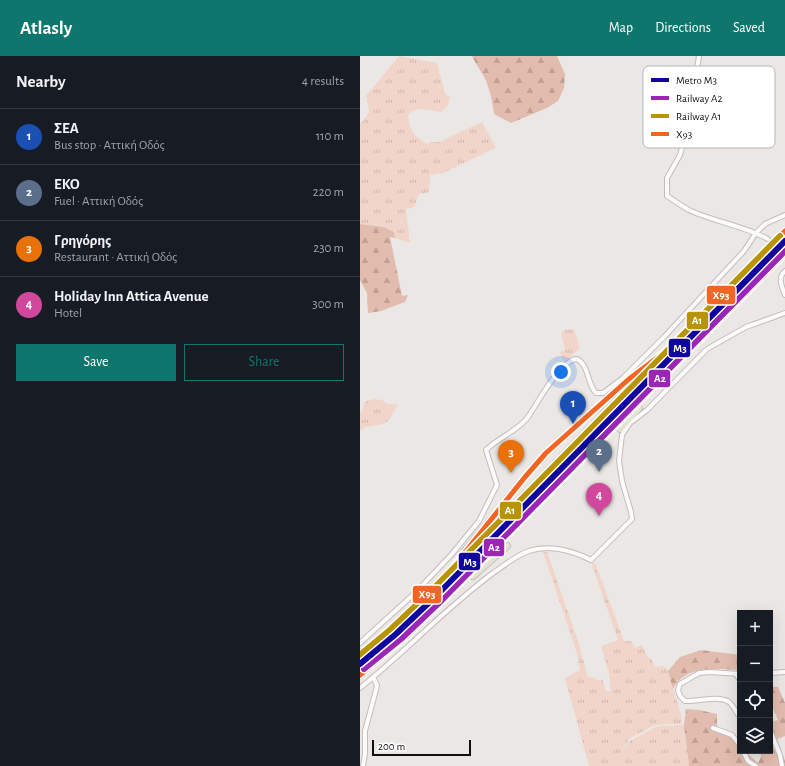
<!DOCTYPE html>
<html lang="en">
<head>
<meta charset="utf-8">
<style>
	:root { --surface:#171b24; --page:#242831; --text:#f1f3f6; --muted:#9ea1a6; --line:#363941; --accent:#0f766e }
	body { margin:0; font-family:"Alegreya Sans",sans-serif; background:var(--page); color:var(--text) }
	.controls { position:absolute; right:12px; bottom:12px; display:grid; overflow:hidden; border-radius:0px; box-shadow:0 4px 16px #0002 }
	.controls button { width:36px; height:36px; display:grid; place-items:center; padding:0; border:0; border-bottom:1px solid var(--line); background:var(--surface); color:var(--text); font:20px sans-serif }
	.scale { position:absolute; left:12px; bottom:10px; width:99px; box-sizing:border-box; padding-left:4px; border:2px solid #11100e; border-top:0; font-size:11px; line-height:14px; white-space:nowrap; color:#11100e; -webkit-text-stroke:3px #fff; paint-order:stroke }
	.you { position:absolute; left:201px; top:316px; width:14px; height:14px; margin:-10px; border:3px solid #fff; border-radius:50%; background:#1a73e8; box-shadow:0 0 0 6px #1a73e833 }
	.badge { display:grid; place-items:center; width:26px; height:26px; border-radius:50%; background:var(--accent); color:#fff; font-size:13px; font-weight:700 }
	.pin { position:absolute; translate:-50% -33px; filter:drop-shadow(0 1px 2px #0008) }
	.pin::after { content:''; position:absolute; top:21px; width:14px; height:12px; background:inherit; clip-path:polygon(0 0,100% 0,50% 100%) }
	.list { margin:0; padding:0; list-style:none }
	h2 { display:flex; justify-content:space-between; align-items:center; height:52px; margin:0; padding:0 16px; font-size:17px }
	h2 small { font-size:13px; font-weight:400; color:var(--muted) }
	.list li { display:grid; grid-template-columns:26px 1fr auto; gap:12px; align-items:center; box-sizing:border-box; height:56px; padding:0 16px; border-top:1px solid var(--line) }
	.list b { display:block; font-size:15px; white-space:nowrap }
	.list p { margin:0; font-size:13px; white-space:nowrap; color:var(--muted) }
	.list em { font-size:13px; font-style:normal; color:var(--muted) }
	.actions { display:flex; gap:8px; padding:12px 16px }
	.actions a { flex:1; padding:9px 0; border:1px solid var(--accent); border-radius:0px; text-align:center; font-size:14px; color:var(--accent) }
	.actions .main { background:var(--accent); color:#fff }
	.icon { flex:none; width:22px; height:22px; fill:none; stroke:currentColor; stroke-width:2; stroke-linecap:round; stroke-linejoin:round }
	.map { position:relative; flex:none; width:425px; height:710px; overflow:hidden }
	header { display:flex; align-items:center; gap:24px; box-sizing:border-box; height:56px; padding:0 20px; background:var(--accent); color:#fff }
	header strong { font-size:19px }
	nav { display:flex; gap:22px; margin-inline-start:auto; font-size:14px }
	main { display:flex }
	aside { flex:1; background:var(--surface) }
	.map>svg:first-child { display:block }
</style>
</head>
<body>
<header>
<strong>Atlasly</strong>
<nav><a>Map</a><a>Directions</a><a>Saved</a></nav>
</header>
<main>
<aside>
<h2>Nearby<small>4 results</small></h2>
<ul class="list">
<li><span class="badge" style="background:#1a4fb4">1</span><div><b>ΣΕΑ</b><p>Bus stop · Αττική Οδός</p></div><em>110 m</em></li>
<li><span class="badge" style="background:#5c6f8a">2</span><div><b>EKO</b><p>Fuel · Αττική Οδός</p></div><em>220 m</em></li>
<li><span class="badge" style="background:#e8710a">3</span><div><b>Γρηγόρης</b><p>Restaurant · Αττική Οδός</p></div><em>230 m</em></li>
<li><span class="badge" style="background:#d1479c">4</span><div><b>Holiday Inn Attica Avenue</b><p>Hotel</p></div><em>300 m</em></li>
</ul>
<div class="actions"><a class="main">Save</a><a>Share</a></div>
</aside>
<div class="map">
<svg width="425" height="710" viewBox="0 0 425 710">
	<defs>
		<pattern id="grass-tufts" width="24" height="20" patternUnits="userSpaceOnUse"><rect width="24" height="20" fill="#f1d5cb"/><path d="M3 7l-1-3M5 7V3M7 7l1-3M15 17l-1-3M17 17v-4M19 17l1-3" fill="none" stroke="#ceb6ad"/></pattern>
		<pattern id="forest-firs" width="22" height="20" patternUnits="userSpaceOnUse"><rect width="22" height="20" fill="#e2bcae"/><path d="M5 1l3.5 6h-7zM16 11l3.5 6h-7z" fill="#c1a194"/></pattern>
	</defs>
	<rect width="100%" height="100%" fill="#eae7e4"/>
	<!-- grass -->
	<path fill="url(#grass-tufts)" d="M39,0l38,7 8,31 5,3 -2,8 -7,7c-12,-1 -24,-7 -33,3 3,18 4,19 19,29l3,-2h9l43,-20 14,26 -53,25 -13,2 -1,17 -10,2 -5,13 -8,2 4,34 -15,-5 -1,-6 -10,-5 -24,-3v-100c11,-10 10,-15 6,-28z
		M214,273l6,19 -15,13h-2l-3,-9 5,-2 -4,-17 4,-3z
		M13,343l9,1 5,4h11c-5,6 -4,13 -13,19 -8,4 -18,1 -25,8v-19l2,-1 3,-9z
		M183,496h4l30,86 11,39 7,1 2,3 5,-2 4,12h5l-2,-17 -8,-28 17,-6 -27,-78 5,3 28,76h7l4,7 7,-3 6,13h3l4,9 8,-1 5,5 14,47v6h-18l-11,2 -23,12 -10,14 10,-11 28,-15 26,-1 5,41h-100l-24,-88 15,-8 -3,-17z"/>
	<!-- forest -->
	<path fill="url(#forest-firs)" d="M112,0h85l8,18 -1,14 -6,13 -11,7 -36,15 -17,-9c-1,-11 -5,-29 -11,-39 -4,-7 -7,-11 -11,-19z
		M0,168l24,3 10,5 1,6 -5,-1 12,59 6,-1 -3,7 -24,9 -13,2 -1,-20 -7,-13z
		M341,594l39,5v15c-23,-1 -54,-6 -67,19l-5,-18 12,-14z
		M410,630l8,1 7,16v33l-8,3 8,22v5h-96l-5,-41 2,-16 13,1 18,4v12l23,20v5h5l13,12 3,-6 -1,-6h10v-29l8,-2 -8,-18z"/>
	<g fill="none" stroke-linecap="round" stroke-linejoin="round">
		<!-- minor-tunnel -->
		<path stroke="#c9c7c4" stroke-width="4" stroke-dasharray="4 2" stroke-linecap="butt" d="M408,183l17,11"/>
		<defs>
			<path id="minor" d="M339,0l-11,70 -8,29 -13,23v18c8,5 16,11 24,15 25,11 53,15 77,28
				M425,215c-8,7 -3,15 0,24
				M0,587l56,-51 35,-37 28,-34 18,-36 -11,-35c13,-13 32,-19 42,-33 9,-13 33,-58 49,-58 12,6 10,25 19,34h7l20,-15 41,-41 80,-86 12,-18 9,-9 20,-9
				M410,617l15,-1
				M376,618l4,6
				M380,618l-30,-2 -11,1 -19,11 -2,6 2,6 5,5c12,1 33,-6 44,1 5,4 7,11 11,15
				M0,632c46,-37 86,-80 133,-115 11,-7 23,-18 36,-22 20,-7 44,0 62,9l41,-41 -1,-7 -9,-31 -3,-20 3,-26 8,-12 17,-13 60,-61 39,-22 39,-14
				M353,672l19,7 8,10
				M410,674l10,25 2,11
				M383,695l5,10 8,5
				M3,710l2,-12v-23l11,-41 1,-5 -4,-8"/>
			<path id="highway" d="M244,345l25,-22 17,-13
				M260,373l19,-21
				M103,497l41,-49
				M113,520l34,-30
				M0,599l36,-30 32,-31 234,-240 123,-123
				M0,619l46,-38 32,-31 347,-352"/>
		</defs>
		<!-- minor casing -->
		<use href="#minor" stroke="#c1bebc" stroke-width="6"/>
		<!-- highway casing -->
		<use href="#highway" stroke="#c4c2c1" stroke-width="8"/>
		<!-- minor -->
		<use href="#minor" stroke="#fcfbfb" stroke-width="4"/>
		<!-- highway -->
		<use href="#highway" stroke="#e3e2d5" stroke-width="6"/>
		<defs>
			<path id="bus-1" d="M0,599l36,-30 51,-50 78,-98 21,-24 83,-74 33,-25 123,-123
				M0,619l46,-38 32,-31 347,-352"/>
		</defs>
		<!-- bus-1 casing -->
		<use href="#bus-1" stroke="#fff" stroke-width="8"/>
		<!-- bus-1 -->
		<use href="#bus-1" stroke="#f26522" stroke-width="5"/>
		<defs>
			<path id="rail-1" d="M4,613l37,-30 41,-39 343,-349"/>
			<path id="rail-2" d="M0,599l31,-26 41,-39 348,-354"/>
		</defs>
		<!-- rail-1 casing -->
		<use href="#rail-1" stroke="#fff" stroke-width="9"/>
		<!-- rail-2 casing -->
		<use href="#rail-2" stroke="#fff" stroke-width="9"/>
		<!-- rail-1 -->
		<use href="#rail-1" stroke="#9b26b6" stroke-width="6"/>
		<!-- rail-2 -->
		<use href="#rail-2" stroke="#b89404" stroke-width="6"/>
		<defs>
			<path id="metro-1" d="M0,608l36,-30 41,-39 348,-354"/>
		</defs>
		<!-- metro-1 casing -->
		<use href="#metro-1" stroke="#fff" stroke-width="9"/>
		<!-- metro-1 -->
		<use href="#metro-1" stroke="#10069f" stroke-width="6"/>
	</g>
	<!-- legend -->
	<rect x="283" y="10" width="132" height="82" rx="6" fill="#fff" stroke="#b8b7b7" stroke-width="1"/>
	<rect x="291" y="22" width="18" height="4" fill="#10069f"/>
	<rect x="291" y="40" width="18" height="4" fill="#9b26b6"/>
	<rect x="291" y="58" width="18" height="4" fill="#b89404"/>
	<rect x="291" y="76" width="18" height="4" fill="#f26522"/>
	<g font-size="11" fill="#11100e">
		<text x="316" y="28">Metro Μ3</text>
		<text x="316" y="46">Railway A2</text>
		<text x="316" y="64">Railway A1</text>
		<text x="316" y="82">X93</text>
	</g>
	<g stroke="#fff" stroke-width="1.5">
		<rect x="346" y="229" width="30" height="20" rx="4" fill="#f26522"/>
		<rect x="326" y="255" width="23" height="19" rx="4" fill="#b89404"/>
		<rect x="308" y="282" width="23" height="20" rx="4" fill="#10069f"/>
		<rect x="288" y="313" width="23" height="19" rx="4" fill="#9b26b6"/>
		<rect x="139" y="445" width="23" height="19" rx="4" fill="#b89404"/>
		<rect x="123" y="482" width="22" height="19" rx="4" fill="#9b26b6"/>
		<rect x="98" y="496" width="23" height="19" rx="4" fill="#10069f"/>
		<rect x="52" y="529" width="30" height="19" rx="4" fill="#f26522"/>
	</g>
	<g font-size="11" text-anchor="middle" font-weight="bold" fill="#fff">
		<text x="361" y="243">X93</text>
		<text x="337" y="268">A1</text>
		<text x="320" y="296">Μ3</text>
		<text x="300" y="326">A2</text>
		<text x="150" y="458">A1</text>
		<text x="134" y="495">A2</text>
		<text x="110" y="510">Μ3</text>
		<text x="67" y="542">X93</text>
	</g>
</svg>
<div class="controls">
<button>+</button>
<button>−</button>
<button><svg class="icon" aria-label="locate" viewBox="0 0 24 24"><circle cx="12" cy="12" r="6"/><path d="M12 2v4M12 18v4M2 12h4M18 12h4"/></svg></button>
<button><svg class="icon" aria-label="layers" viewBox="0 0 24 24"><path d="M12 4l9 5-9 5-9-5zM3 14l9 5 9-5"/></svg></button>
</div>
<div class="scale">200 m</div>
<div class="you"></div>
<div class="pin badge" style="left:213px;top:368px;background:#1a4fb4">1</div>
<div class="pin badge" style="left:239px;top:416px;background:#5c6f8a">2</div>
<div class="pin badge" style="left:151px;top:417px;background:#e8710a">3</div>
<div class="pin badge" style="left:239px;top:460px;background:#d1479c">4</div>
</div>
</main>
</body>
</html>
